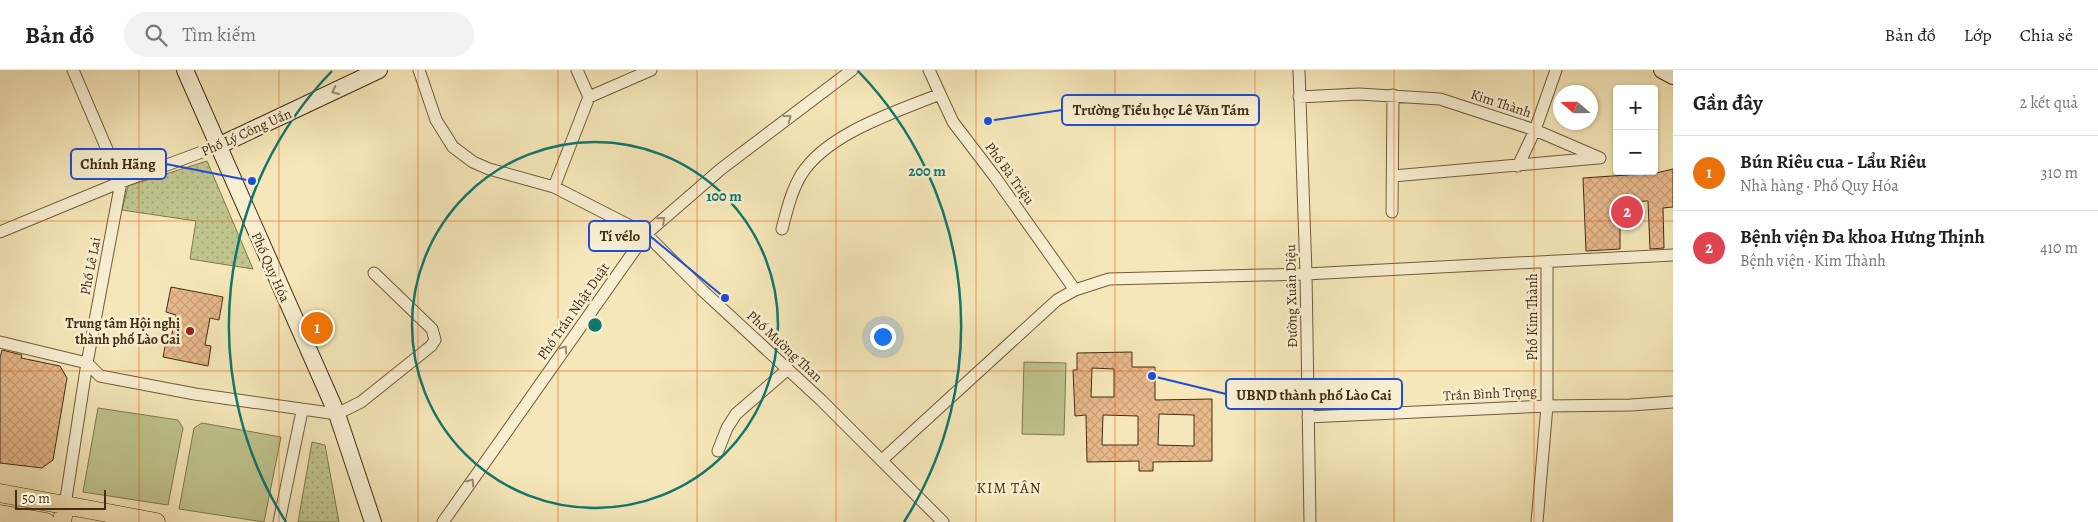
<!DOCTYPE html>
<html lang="vi">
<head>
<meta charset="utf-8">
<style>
	:root { --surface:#fff; --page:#f2f2f2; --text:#222; --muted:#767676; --line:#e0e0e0; --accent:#b45309 }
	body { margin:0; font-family:Alegreya,serif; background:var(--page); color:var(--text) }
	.controls { position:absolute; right:15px; top:15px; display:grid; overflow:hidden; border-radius:5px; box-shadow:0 1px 4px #0004 }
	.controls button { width:45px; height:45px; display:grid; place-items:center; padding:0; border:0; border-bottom:1px solid var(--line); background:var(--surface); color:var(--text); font:25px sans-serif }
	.compass { position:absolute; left:1553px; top:15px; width:45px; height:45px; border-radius:50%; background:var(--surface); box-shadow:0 1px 4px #0004; rotate:290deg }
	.scale { position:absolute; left:15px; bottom:12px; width:91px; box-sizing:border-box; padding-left:5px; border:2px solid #442d11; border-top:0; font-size:14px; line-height:18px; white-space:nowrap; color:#442d11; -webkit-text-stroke:4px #f8efd2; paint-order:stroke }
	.you { position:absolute; left:882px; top:266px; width:18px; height:18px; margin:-12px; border:4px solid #fff; border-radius:50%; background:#1a73e8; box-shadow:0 0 0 8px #1a73e833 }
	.badge { display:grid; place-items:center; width:32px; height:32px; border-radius:50%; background:var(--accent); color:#fff; font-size:16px; font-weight:700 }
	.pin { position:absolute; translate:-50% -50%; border:2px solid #fff; box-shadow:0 1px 5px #0006 }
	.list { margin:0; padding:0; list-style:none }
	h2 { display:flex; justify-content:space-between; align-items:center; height:65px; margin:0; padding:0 20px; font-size:21px }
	h2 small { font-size:16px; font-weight:400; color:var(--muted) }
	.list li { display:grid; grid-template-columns:32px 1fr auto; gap:15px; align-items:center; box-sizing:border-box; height:75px; padding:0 20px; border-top:1px solid var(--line) }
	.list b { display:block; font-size:19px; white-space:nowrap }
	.list p { margin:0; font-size:16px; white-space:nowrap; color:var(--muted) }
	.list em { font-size:16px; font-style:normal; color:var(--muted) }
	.icon { flex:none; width:28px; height:28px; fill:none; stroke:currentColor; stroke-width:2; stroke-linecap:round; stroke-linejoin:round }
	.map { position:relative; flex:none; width:1673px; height:452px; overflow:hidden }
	header { display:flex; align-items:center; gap:30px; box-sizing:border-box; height:70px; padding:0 25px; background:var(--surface); border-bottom:1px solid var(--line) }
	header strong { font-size:24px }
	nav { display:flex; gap:28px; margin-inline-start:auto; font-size:18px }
	.search { width:350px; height:45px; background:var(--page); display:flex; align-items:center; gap:12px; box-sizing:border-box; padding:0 18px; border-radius:28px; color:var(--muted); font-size:19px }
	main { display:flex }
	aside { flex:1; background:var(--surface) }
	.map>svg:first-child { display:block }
</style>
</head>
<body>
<header>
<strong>Bản đồ</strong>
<div class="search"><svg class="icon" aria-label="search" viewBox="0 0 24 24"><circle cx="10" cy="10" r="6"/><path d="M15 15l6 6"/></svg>Tìm kiếm</div>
<nav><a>Bản đồ</a><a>Lớp</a><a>Chia sẻ</a></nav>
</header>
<main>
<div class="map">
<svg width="1673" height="452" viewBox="0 0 1673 452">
	<defs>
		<pattern id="park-dots" width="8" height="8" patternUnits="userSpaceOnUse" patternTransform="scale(1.25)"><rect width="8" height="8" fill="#bfc48d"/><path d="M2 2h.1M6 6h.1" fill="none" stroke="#9da072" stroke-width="1.8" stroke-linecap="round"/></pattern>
		<pattern id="building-cross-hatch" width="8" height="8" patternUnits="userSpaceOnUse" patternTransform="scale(1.25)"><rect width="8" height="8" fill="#e9b98c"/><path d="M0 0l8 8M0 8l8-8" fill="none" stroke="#c99f78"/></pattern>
	</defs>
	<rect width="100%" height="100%" fill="#f5e7b9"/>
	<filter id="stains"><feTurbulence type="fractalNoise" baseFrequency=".004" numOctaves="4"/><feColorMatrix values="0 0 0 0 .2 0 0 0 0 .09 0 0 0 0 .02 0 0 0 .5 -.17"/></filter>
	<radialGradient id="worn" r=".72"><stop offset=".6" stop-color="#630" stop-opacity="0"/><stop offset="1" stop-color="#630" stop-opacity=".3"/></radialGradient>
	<!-- grass -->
	<path fill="#bfc48d" stroke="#82784f" d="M1024,292l42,1 -2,72 -42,-1z
		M98,338l80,12 5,8 -15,77 -85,-13z
		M202,353l79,14 -17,85 -85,-13 15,-81z"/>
	<!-- park -->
	<path fill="url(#park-dots)" stroke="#82784f" d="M207,91l46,108 -63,-10 6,-38 -74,-11 6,-24z
		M312,372l13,3 14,77h-41z"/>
	<!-- building -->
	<path fill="url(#building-cross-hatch)" stroke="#442d11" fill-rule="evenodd" d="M1673,99v38l-10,1 1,40 -14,1 -2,-48 -28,1v47l-34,2 -3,-73 73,-5z
		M171,217l52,10 -4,23 -9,-2 -5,27 6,1 -3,20 -45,-9 3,-15 4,1 6,-28 -10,-3z
		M2,280l20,5 -1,3 39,8 7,12 -14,82 -11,8 -42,-5v-105z
		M1132,282v15h23v33l57,-1v62l-59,1v9h-14v-10l-52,1 -1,-47 -11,1 -2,-46h4v-17zM1092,298l22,1v28h-23zM1159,344l35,1v31l-36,-1zM1103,345l35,1v29h-36z"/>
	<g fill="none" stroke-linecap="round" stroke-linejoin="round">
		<defs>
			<path id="street" d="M419,0l17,50 17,27 20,15 16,7 65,18 92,47 56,56 119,110 122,122
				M577,0l12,27
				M929,0l24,52 42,55 80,113
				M1299,0l7,204 4,248
				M1299,27l60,-3 81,5 95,31 65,28
				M1518,96l17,-36 21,-60
				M1393,106l205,-18
				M554,117l35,-90 62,-27
				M1392,142l1,-117
				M782,159c5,-19 9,-37 19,-54 26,-42 95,-63 139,-81
				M0,162l121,-50 97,-36
				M0,272l87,21 13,13 95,18 142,20 24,-12 70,-56 4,-6 -3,-11 -58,-56
				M1308,347l239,-11 84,-1 42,-3
				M718,381l9,-23 9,-14 52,-45
				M882,390l175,-160 18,-10 34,-11 197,-5 367,-19
				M65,435l22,-142 34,-181 -48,-112
				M279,452l23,-111
				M443,452l203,-288 75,-65 131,-99
				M1537,452l10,-116v-144"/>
			<path id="secondary" d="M185,0l152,344 36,108
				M1662,0l11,6
				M218,76l161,-76"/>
			<path id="primary" d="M0,423l156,29
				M0,444l46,8
				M62,452l3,-17"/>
		</defs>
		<!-- street casing -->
		<use href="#street" stroke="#705c3b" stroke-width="13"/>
		<!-- secondary casing -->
		<use href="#secondary" stroke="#442d11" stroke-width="18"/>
		<!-- primary casing -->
		<use href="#primary" stroke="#442d11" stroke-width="19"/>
		<!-- street -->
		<use href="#street" stroke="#f8efd2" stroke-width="11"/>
		<!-- secondary -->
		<use href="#secondary" stroke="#f8efd2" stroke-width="16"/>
		<!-- primary -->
		<use href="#primary" stroke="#f5e7b9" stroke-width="18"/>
	</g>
	<!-- one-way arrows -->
	<defs><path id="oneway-chevron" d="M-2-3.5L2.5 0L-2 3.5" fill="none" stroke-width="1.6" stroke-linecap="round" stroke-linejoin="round" transform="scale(1.25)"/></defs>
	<g stroke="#9e8e72">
		<use href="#oneway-chevron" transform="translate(335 21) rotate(155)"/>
		<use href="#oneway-chevron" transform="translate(788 48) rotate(-37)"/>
		<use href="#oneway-chevron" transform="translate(662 150) rotate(-41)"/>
		<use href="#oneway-chevron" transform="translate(564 279) rotate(-55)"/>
		<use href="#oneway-chevron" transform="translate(471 412) rotate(-55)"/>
	</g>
	<!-- grid -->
	<path fill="none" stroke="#e0570c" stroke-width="1" stroke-opacity="0.55" d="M139,0v452M279,0v452M418,0v452M558,0v452M697,0v452M836,0v452M976,0v452M1115,0v452M1255,0v452M1394,0v452M1534,0v452M0,151h1673M0,301h1673"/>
	<!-- distance rings -->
	<g fill="none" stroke="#0f766e" stroke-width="2.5">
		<circle cx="595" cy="255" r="183"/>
		<path d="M286 452A366 366 0 0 1 332 1M858 1A366 366 0 0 1 904 452"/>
	</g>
	<!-- markers -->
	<circle fill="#8f2418" stroke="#f8efd2" stroke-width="2" cx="190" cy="261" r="5"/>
	<g text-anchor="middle" stroke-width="5" stroke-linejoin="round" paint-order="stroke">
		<!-- street labels -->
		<g font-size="14" fill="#442d11" stroke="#f8efd2">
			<text transform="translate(1501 33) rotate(18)" y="5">Kim Thành</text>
			<text transform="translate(246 62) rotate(-24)" y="5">Phố Lý Công Uẩn</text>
			<text transform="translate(1010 103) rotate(54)" y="5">Phố Bà Triệu</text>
			<text transform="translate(90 196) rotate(-79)" y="5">Phố Lê Lai</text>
			<text transform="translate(271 197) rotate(66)" y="5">Phố Quy Hóa</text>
			<text transform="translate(1291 226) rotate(-91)" y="5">Đường Xuân Diệu</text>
			<text transform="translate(573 241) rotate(-55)" y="5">Phố Trần Nhật Duật</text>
			<text transform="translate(1532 247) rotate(-90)" y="5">Phố Kim Thành</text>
			<text transform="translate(785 276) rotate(43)" y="5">Phố Mường Than</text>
			<text transform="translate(1490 323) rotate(-3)" y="5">Trần Bình Trọng</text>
		</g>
		<!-- poi labels -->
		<g font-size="14" font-weight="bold" fill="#442d11" stroke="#f8efd2" text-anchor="end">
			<text x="180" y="258">Trung tâm Hội nghị<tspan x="180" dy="16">thành phố Lào Cai</tspan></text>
		</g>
		<!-- neighbourhood labels -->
		<g font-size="15" letter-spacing="1" fill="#442d11" stroke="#f8efd2">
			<text x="1009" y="423">KIM TÂN</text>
		</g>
	</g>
	<circle cx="595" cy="255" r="8" fill="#0f766e" stroke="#f8efd2" stroke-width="2.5"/>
	<g font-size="15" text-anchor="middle" font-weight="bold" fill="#0f766e" stroke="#f8efd2" stroke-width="5" stroke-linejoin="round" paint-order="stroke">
		<text x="927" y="106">200 m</text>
		<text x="724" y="131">100 m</text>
	</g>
	<!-- callouts -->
	<path fill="none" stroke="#1d4ed8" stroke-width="2" d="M988 51L1062 40M252 111L166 94M725 228L650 166M1152 306L1226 324"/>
	<g fill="#1d4ed8" stroke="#f8efd2" stroke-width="2">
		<circle cx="988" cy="51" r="5"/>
		<circle cx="252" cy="111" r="5"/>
		<circle cx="725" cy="228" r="5"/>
		<circle cx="1152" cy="306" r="5"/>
	</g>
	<g fill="#f8efd2" stroke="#1d4ed8" stroke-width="2">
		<rect x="1062" y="25" width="197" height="30" rx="5"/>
		<rect x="71" y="79" width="95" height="30" rx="5"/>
		<rect x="589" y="151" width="61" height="30" rx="5"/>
		<rect x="1226" y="309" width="176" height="30" rx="5"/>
	</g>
	<g font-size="15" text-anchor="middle" font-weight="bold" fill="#442d11">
		<text x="1161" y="45">Trường Tiểu học Lê Văn Tám</text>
		<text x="118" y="99">Chính Hãng</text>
		<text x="620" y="171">Tí vélo</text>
		<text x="1314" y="330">UBND thành phố Lào Cai</text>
	</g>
	<rect width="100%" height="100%" filter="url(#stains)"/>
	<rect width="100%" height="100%" fill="url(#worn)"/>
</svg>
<div class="controls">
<button>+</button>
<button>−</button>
</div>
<svg class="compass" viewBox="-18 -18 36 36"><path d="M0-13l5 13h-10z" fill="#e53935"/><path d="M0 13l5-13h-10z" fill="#767676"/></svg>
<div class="scale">50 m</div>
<div class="you"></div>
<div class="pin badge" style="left:317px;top:258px;background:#e8710a">1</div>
<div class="pin badge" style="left:1627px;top:142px;background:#e0444e">2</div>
</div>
<aside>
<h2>Gần đây<small>2 kết quả</small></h2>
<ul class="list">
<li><span class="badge" style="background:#e8710a">1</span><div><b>Bún Riêu cua - Lẩu Riêu</b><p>Nhà hàng · Phố Quy Hóa</p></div><em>310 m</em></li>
<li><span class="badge" style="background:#e0444e">2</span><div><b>Bệnh viện Đa khoa Hưng Thịnh</b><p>Bệnh viện · Kim Thành</p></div><em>410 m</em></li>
</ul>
</aside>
</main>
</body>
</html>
